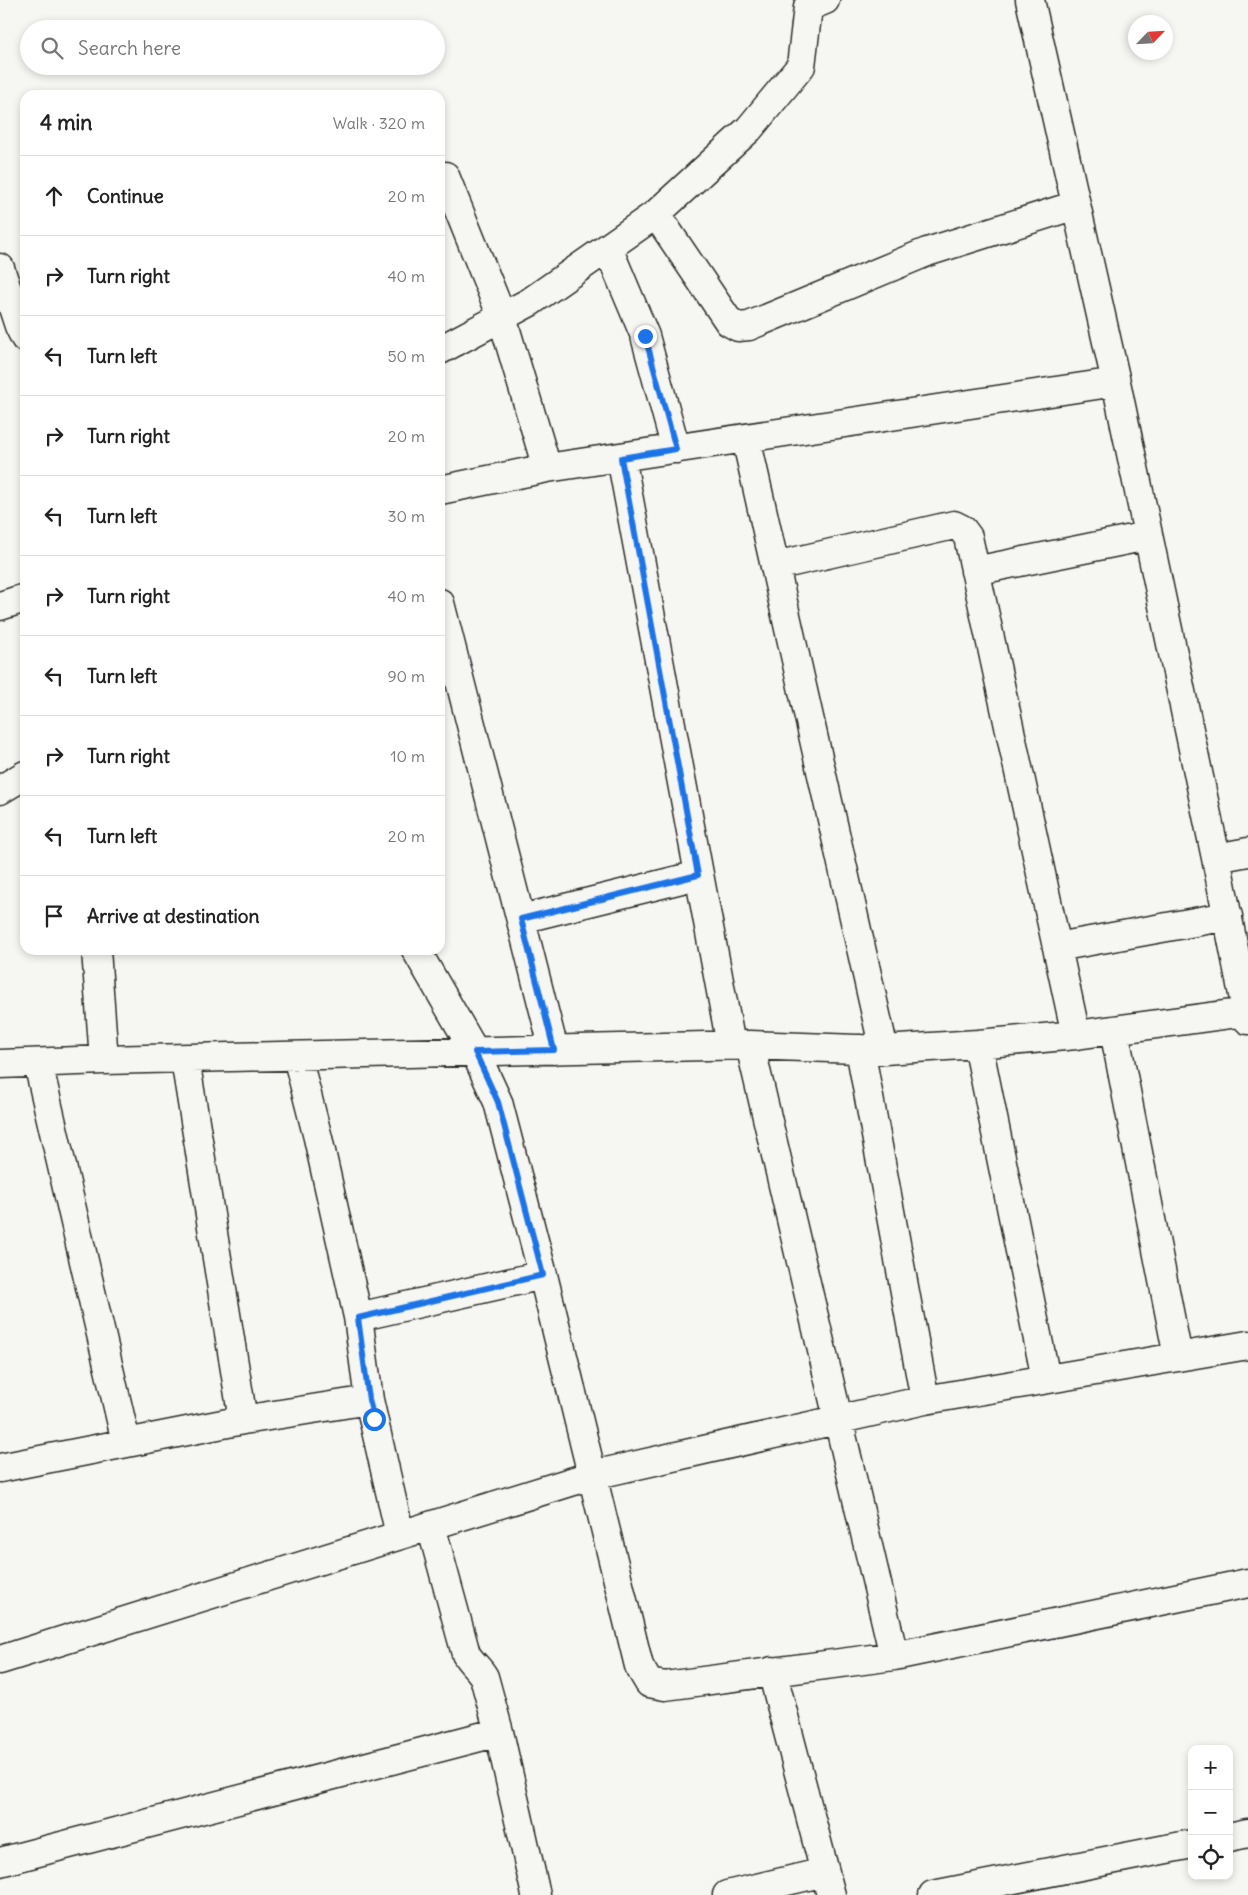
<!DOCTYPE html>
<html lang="en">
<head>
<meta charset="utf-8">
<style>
	:root { --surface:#fff; --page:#f2f2f2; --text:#222; --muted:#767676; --line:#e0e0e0 }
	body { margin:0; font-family:Delius,sans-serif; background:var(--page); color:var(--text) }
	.controls { position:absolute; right:15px; bottom:15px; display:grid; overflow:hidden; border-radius:10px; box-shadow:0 2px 8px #0003 }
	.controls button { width:45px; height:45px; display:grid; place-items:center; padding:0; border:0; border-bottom:1px solid var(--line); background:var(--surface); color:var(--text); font:25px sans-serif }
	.compass { position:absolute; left:1128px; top:15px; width:45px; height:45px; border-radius:50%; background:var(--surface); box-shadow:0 2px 8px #0003; rotate:65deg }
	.stop { position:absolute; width:15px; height:15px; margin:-11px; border:4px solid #1a73e8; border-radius:50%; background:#fff }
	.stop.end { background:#1a73e8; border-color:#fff; box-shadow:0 1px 5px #0008 }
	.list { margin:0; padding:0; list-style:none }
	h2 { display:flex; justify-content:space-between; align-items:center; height:65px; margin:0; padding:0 20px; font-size:21px }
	h2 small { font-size:16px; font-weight:400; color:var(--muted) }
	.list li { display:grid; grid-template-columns:32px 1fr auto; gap:15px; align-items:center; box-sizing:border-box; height:80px; padding:0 20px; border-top:1px solid var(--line) }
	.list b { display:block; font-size:19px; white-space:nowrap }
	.list em { font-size:16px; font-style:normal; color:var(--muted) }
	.icon { flex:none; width:28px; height:28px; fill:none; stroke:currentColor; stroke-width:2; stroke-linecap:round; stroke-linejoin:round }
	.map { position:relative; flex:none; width:1248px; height:1895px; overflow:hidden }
	.search { position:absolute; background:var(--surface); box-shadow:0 2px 8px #0003; left:20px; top:20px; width:425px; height:55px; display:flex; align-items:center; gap:12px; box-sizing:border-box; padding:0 18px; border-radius:28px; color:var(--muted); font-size:19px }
	.panel { position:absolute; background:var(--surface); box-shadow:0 2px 8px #0003; left:20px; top:90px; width:425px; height:865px; border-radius:15px }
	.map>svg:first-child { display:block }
</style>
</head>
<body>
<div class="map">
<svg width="1248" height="1895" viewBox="0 0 1248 1895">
	<rect width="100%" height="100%" fill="#f6f6f2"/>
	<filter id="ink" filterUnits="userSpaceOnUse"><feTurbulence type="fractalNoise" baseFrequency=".02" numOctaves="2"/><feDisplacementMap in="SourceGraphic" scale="10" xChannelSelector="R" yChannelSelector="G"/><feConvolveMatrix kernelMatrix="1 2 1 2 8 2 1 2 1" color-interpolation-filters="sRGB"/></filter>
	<g filter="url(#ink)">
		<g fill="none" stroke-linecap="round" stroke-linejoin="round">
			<defs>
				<path id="minor" d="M1030,0l86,382 100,476 32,162
					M445,176l57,141 45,151
					M656,214l73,108 9,5 11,-1 178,-74 149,-47
					M608,248l37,88 31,113
					M0,268l19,58 6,12
					M440,350l90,-48 126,-88 93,-85 52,-63 7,-59 17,-7
					M746,438l138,612
					M621,457l110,588
					M440,490l107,-22 569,-86
					M775,566l179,-41 8,4 6,8 108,498
					M975,571l172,-35
					M440,603l114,447
					M0,606l25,-8
					M0,790l25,-15
					M1216,858l32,-6
					M521,919l177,-44
					M1057,947l171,-31
					M96,950l8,110
					M416,950l59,102 23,50 45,173 96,391 10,17 16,3 229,-30 354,-73
					M1114,1030l64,327
					M978,1044l68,335
					M750,1045l134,5 94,-6 98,-9 170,-23
					M860,1049l65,351
					M297,1056l21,82 40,179
					M185,1059l58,361
					M38,1063l88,379
					M0,1064l104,-4 646,-15 144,611
					M369,1400l31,135
					M0,1468l243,-48 126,-20 -11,-83 185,-42
					M431,1526l35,128c5,9 13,14 18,23l15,55 37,163
					M0,1660l593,-185 332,-75 323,-55
					M772,1671l59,224
					M1229,1837l19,-4
					M0,1862l499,-130
					M727,1895l98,-23
					M933,1895l259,-51"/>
			</defs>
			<!-- minor casing -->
			<use href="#minor" stroke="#2b2b2b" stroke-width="31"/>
			<!-- minor -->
			<use href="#minor" stroke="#f6f6f2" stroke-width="28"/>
		</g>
	</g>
	<g fill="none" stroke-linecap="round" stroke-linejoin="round" filter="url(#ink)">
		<!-- route -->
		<path stroke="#1a73e8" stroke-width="6" d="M374,1419l-5,-19 -11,-82 185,-43 -45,-173 -23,-50 79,-2 -33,-131 177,-44 -77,-417 55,-9 -31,-113"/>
	</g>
</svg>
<div class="controls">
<button>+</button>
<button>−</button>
<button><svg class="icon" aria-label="locate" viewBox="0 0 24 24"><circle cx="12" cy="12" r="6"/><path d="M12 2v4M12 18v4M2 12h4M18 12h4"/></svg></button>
</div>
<svg class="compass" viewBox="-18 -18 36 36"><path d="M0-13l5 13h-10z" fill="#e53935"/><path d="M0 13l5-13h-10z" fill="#767676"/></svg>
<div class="stop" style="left:374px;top:1419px"></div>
<div class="stop end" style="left:645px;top:336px"></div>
<div class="search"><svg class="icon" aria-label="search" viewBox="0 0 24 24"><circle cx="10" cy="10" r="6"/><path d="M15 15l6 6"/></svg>Search here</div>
<section class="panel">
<h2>4 min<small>Walk · 320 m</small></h2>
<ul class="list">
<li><svg class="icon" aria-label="ahead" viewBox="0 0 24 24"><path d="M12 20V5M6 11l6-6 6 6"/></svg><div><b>Continue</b></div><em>20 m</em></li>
<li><svg class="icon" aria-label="right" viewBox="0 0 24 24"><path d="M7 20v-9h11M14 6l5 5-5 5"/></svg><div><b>Turn right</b></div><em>40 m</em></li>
<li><svg class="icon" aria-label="left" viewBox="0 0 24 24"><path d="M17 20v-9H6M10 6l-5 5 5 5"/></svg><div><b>Turn left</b></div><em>50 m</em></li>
<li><svg class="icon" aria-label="right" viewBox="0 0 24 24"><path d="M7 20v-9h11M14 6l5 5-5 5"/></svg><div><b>Turn right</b></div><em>20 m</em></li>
<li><svg class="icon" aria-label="left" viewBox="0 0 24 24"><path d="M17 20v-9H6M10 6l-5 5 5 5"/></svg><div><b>Turn left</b></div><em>30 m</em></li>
<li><svg class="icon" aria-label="right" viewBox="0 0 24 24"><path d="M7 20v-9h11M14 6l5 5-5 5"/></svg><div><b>Turn right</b></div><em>40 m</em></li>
<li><svg class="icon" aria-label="left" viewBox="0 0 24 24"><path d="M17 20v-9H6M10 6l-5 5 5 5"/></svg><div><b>Turn left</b></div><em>90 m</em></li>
<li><svg class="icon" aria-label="right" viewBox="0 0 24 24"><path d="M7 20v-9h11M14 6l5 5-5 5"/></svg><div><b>Turn right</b></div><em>10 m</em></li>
<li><svg class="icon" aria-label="left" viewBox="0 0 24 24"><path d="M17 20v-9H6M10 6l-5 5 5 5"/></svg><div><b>Turn left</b></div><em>20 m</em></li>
<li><svg class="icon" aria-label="arrive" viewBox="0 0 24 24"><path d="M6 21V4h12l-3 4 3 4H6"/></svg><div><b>Arrive at destination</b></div></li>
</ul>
</section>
</div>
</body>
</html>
